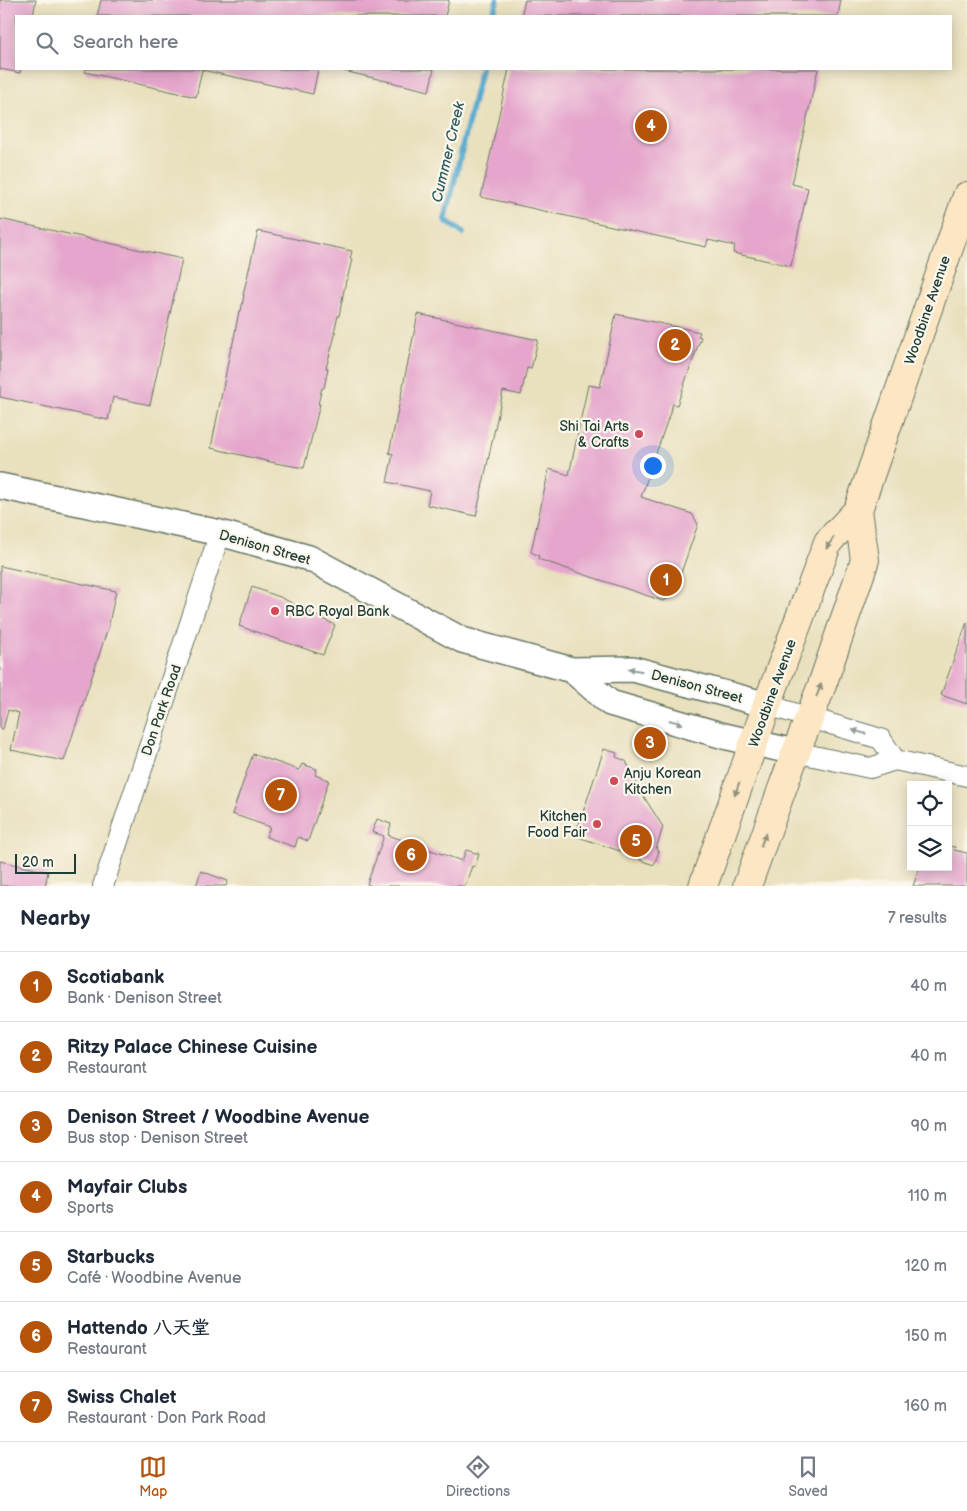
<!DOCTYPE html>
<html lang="en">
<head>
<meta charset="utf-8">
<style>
	:root { --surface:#fff; --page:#f2f2f3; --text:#1f2937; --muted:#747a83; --line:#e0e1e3; --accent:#b45309 }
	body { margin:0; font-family:"Balsamiq Sans","LXGW WenKai TC",sans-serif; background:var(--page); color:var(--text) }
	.controls { position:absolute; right:15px; bottom:15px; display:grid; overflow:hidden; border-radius:0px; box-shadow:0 2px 12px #0003 }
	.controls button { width:45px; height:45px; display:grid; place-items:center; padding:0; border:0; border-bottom:1px solid var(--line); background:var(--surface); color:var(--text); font:25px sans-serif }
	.scale { position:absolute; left:15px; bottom:12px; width:61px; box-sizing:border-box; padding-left:5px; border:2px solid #1f3d34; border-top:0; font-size:14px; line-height:18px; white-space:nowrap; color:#1f3d34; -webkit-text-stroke:4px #fbf7ec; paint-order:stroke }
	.you { position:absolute; left:652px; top:465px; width:18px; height:18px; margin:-12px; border:4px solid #fff; border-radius:50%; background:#1a73e8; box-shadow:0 0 0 8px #1a73e833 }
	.badge { display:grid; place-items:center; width:32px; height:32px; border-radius:50%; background:var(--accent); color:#fff; font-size:16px; font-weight:700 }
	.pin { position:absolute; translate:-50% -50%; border:2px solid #fff; box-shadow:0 1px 5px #0006 }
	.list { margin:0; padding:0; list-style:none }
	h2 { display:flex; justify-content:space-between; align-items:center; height:65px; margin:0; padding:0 20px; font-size:21px }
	h2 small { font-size:16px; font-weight:400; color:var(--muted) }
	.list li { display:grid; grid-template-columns:32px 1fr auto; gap:15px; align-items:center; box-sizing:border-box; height:70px; padding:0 20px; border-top:1px solid var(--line) }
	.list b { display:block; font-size:19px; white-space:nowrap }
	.list p { margin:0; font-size:16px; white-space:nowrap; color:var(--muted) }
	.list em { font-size:16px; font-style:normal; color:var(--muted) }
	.icon { flex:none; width:28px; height:28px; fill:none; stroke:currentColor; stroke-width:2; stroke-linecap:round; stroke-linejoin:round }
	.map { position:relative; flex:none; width:967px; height:886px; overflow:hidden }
	.search { position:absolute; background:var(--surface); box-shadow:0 2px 12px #0003; left:15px; right:15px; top:15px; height:55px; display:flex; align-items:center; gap:12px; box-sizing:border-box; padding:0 18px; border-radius:0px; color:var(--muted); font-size:19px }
	.sheet { height:555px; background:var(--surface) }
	nav { display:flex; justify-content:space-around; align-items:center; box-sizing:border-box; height:70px; border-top:1px solid var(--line); background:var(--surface); font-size:14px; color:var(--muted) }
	nav a { display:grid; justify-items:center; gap:2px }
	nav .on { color:var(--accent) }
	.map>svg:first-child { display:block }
</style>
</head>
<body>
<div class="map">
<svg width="967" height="886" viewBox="0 0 967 886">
	<rect width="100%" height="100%" fill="#fbf7ec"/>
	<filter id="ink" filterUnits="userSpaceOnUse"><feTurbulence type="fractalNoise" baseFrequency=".02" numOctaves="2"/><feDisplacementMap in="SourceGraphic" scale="10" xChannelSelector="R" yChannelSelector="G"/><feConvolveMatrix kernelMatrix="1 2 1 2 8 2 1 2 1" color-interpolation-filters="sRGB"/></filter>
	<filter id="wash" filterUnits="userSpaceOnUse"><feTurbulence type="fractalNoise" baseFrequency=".0096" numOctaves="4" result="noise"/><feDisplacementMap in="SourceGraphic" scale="20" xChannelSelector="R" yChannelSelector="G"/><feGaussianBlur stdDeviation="1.12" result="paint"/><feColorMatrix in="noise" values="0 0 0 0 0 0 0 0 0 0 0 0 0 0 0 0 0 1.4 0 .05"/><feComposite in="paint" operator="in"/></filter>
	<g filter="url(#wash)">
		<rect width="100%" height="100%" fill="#e9e0bd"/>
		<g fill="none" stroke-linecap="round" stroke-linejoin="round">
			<!-- stream -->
			<path stroke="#53a7ce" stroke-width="6" d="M493,16l4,-16
				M463,233l-18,-13 36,-151"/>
		</g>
		<g id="blocks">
			<!-- building -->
			<path fill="#e5a5cc" d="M0,0h36l-3,16h-17v53h5l-1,4 -20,-4z
				M101,0h348l-4,16h-348z
				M525,0h316l-3,16h-317z
				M86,69h232l-5,25 -111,-24 -6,27 -111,-25z
				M335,69h99l-5,22z
				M509,69h309l-26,115 16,4 -17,78 -58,-13 2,-7 -27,-6 -2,7 -225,-50z
				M0,219l182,40 -32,146 -37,-8 -5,23 -108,-23z
				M258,231l94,20 -2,8h2l-5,21h-1l-7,36h-1l-4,16h2l-10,36h2l-4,20h-2l-4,16h2l-16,64 -29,-5 -64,-15 20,-101 1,1 7,-37h2l3,-16h-1z
				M418,314l120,26 -7,29 -4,-1 -6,27 -18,-4 -27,125 -49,-11 3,-14 -43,-9 6,-28 -4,-1z
				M616,314l84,18 -2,4 3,1 -24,68 -4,-1 -32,93 51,17 6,10 -25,72 -10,5 -125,-42 1,-3 -8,-4 18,-83 20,6 19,-90 12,2z
				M0,566l116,25 -8,37 -44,133 -53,-11 8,-37 -11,-3 -5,19 -3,-1z
				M252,587l28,10 55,28 -12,30 -84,-29z
				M967,622v82l-26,-9z
				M604,749l13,4 -1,4 10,4 13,28 24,38 -7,22 3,2 -5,14 -14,-5 1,-2 -66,-22z
				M253,754l46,16 3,-6 15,5 -2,6 14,5 -21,61 -10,-4 -3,10 -29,-10 4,-10 -38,-13z
				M377,819l14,5 -3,11 74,26 4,-11 13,4 -4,13 -3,-1 -7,20h-93l-5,-2 17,-48 -12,-4z
				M948,846l7,1 -1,3 13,3v33h-54l7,-19h28z
				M0,861l48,11 -3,14h-45z
				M201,871l27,10 -2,5h-30z"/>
		</g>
	</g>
	<g filter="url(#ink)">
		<use href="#blocks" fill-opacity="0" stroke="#667664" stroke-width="1"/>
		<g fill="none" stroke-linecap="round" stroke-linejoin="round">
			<defs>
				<path id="minor" d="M767,705l114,34 14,21
					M795,752l75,16 25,-8 72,16
					M103,886l117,-353"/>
				<path id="tertiary" d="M0,486l220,47 89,25 153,82 110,30 61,-1 134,36
					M572,670l38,33 114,33 71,16"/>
				<path id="secondary" d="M703,886l64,-181 61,-163 30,-32 109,-314
					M747,886l39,-108 36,-93 43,-125 -7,-50"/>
			</defs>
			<!-- minor casing -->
			<use href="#minor" stroke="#667664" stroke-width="22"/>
			<!-- tertiary casing -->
			<use href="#tertiary" stroke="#667664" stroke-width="28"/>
			<!-- secondary casing -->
			<use href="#secondary" stroke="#667664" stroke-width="30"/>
			<!-- minor -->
			<use href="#minor" stroke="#fff" stroke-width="20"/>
			<!-- tertiary -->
			<use href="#tertiary" stroke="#fff" stroke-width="25"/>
			<!-- secondary -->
			<use href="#secondary" stroke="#fce6c4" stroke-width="28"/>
		</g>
		<!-- one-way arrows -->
		<defs><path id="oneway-solid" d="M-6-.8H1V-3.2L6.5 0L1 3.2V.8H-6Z" transform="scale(1.25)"/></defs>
		<g fill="#8e927c">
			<use href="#oneway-solid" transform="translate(830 543) rotate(122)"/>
			<use href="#oneway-solid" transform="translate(819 690) rotate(-69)"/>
			<use href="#oneway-solid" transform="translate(737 789) rotate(109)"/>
			<use href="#oneway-solid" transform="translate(763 840) rotate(-70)"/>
		</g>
		<g fill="#8f9e9a">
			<use href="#oneway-solid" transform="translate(635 670) rotate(-171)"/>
			<use href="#oneway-solid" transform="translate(676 722) rotate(16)"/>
			<use href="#oneway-solid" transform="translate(859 732) rotate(-164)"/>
		</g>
	</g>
	<!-- markers -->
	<g fill="#d1495b" stroke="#fbf7ec" stroke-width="2">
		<circle cx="639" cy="434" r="5"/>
		<circle cx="275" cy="611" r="5"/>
		<circle cx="614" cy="781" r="5"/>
		<circle cx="597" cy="824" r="5"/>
	</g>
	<g text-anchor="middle" stroke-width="4.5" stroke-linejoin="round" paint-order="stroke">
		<!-- street labels -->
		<g font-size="14" fill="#1f3d34" stroke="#fbf7ec">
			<text transform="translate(927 310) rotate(-71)" y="5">Woodbine Avenue</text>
			<text transform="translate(265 547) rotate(16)" y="5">Denison Street</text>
			<text transform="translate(697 686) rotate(15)" y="5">Denison Street</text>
			<text transform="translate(772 693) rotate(-70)" y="5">Woodbine Avenue</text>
			<text transform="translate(161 710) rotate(-71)" y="5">Don Park Road</text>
		</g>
		<!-- poi labels -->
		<g font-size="14" fill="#1f3d34" stroke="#fbf7ec" text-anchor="end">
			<text x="629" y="431">Shi Tai Arts<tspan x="629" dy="16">&amp; Crafts</tspan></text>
			<text x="285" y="616" text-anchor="start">RBC Royal Bank</text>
			<text x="624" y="778" text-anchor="start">Anju Korean<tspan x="624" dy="16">Kitchen</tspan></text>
			<text x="587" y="821">Kitchen<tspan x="587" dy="16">Food Fair</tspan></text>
		</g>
		<!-- water labels -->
		<g font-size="15" font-style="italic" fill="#2f5d62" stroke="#fbf7ec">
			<text transform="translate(448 152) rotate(-77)" y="5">Cummer Creek</text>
		</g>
	</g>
</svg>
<div class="controls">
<button><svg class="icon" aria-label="locate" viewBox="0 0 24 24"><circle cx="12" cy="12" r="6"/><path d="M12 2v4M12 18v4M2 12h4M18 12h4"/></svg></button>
<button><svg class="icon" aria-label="layers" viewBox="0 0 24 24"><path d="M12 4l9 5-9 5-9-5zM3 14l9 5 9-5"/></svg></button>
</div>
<div class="scale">20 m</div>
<div class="you"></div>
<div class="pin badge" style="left:666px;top:580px">1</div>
<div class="pin badge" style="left:675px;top:345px">2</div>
<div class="pin badge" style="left:650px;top:743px">3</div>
<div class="pin badge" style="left:651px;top:126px">4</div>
<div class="pin badge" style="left:636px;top:841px">5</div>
<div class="pin badge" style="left:411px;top:855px">6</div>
<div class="pin badge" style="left:281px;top:795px">7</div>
<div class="search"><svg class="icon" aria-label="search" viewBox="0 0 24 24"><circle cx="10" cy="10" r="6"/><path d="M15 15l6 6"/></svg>Search here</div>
</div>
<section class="sheet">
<h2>Nearby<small>7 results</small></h2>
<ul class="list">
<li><span class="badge">1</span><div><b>Scotiabank</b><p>Bank · Denison Street</p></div><em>40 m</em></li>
<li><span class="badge">2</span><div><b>Ritzy Palace Chinese Cuisine</b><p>Restaurant</p></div><em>40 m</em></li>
<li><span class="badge">3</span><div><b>Denison Street / Woodbine Avenue</b><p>Bus stop · Denison Street</p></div><em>90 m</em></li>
<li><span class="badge">4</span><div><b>Mayfair Clubs</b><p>Sports</p></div><em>110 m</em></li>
<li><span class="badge">5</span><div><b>Starbucks</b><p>Café · Woodbine Avenue</p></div><em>120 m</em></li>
<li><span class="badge">6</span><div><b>Hattendo 八天堂</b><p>Restaurant</p></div><em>150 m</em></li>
<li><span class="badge">7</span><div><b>Swiss Chalet</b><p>Restaurant · Don Park Road</p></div><em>160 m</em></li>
</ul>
</section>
<nav>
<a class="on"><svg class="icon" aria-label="map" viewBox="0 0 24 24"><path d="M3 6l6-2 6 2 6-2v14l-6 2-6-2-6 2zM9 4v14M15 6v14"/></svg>Map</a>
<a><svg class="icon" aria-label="directions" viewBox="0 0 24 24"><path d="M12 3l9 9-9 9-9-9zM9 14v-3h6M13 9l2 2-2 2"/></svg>Directions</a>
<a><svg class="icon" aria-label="saved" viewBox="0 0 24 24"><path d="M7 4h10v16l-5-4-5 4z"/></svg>Saved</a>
</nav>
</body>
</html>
